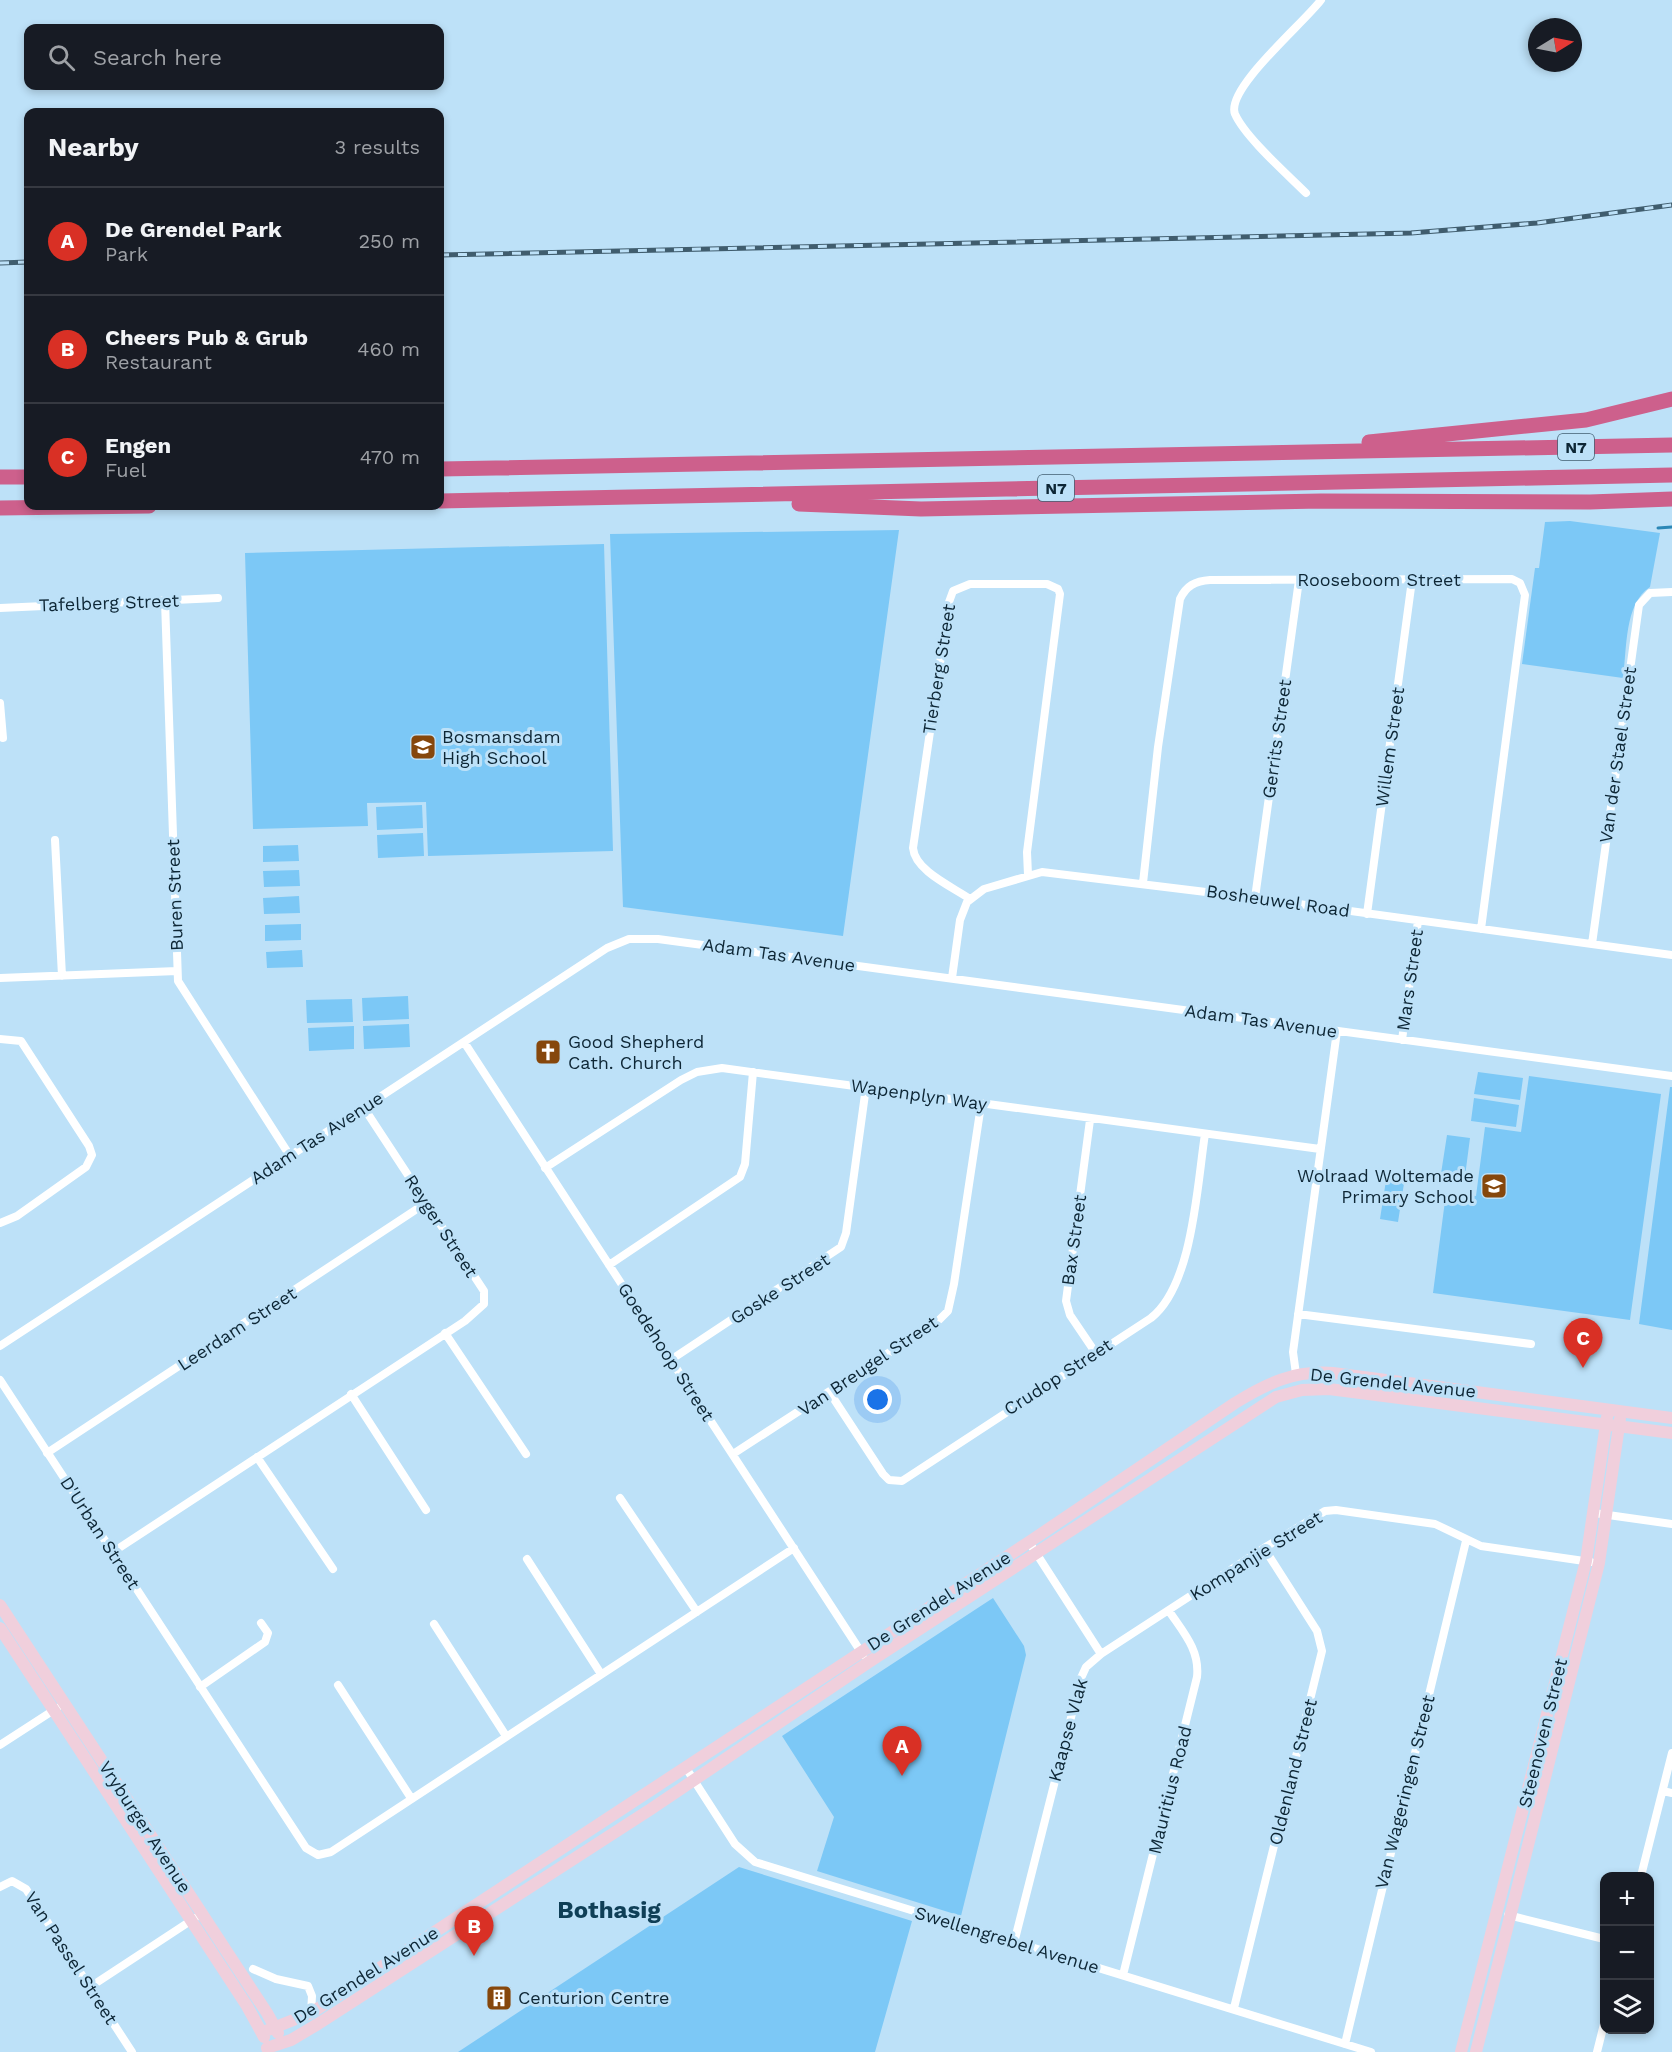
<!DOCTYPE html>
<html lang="en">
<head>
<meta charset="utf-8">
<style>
	:root { --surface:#171b24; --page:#20242c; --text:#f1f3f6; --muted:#9ea1a6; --line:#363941; --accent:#d93025 }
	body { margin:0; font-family:"Work Sans",sans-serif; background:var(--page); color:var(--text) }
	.controls { position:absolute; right:18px; bottom:18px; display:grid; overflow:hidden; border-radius:12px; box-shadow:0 3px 9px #0003 }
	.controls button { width:54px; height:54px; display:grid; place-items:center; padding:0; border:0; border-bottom:2px solid var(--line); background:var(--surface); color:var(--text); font:30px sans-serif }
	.compass { position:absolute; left:1528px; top:18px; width:54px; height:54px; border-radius:50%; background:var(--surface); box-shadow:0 3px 9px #0003; rotate:80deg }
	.you { position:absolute; left:878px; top:1400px; width:21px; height:21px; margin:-15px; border:4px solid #fff; border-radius:50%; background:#1a73e8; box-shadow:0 0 0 9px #1a73e833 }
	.badge { display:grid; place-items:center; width:39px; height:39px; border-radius:50%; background:var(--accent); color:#fff; font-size:20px; font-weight:700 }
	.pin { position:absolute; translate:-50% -50px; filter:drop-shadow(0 2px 3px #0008) }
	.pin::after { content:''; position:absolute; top:32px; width:21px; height:18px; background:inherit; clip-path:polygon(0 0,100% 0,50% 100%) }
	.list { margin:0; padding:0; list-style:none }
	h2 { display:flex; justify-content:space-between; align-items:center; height:78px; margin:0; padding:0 24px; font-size:26px }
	h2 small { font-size:20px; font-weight:400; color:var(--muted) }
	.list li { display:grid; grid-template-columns:39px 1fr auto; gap:18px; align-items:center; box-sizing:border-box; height:108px; padding:0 24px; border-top:2px solid var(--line) }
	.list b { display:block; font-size:22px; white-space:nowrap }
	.list p { margin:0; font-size:20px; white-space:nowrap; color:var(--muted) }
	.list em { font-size:20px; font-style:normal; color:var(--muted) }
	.icon { flex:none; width:33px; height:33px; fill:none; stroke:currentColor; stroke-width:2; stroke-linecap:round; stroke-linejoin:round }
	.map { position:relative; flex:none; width:1672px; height:2052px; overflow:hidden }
	.search { position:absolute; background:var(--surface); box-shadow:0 3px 9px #0003; left:24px; top:24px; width:420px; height:66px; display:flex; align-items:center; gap:15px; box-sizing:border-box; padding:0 21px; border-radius:12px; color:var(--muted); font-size:22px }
	.panel { position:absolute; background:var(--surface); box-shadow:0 3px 9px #0003; left:24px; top:108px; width:420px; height:402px; border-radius:12px }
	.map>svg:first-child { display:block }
</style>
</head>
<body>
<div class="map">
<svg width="1672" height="2052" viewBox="0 0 1672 2052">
	<rect width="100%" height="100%" fill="#bde1f8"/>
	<!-- green -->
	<path fill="#7cc8f6" d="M1570,521l90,12 -10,54c-26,17 -23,62 -27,91l-101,-14 13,-96h4l6,-46z
		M899,530l-56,406 -220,-29 -13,-373z
		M604,544l9,307 -185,5 -2,-54 -59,1 1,23 -115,3 -8,-276z
		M422,805l1,23 -46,2 -1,-23z
		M423,833l1,23 -46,2 -1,-23z
		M298,845l1,16 -36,1v-16z
		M299,870l1,16 -36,1 -1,-16z
		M299,896l1,17 -36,1 -1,-16z
		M301,924v16l-36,1v-16z
		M302,950l1,17 -36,1 -1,-16z
		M408,996l1,23 -46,2 -1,-23z
		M352,999l1,23 -46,1 -1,-23z
		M409,1024l1,23 -46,2 -1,-23z
		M354,1026v23l-45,2 -1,-23z
		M1478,1072l45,6 -3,22 -46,-6z
		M1529,1076l132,18 -31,226 -197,-27 13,-100 30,3 9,-69 36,5z
		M1670,1087h2v243l-33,-6z
		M1474,1098l45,7 -3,22 -45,-6z
		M1447,1135l23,3 -6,46 -24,-4z
		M1387,1174l18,3 -7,45 -18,-3z
		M993,1598l31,48 2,9 -65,261 -144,-45 17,-54 -52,-81z
		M739,1867l173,54 -37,131h-417z"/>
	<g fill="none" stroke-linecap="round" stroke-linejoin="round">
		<!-- stream -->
		<path stroke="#2a87b6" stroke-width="3" d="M1658,528l14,-1"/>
		<!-- street -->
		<path stroke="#fff" stroke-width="8" d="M1306,193c-19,-19 -61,-56 -71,-79 -10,-25 70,-92 86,-114
			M165,601l13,380 112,175
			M0,608l218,-10
			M0,703l3,35
			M55,840l7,136
			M1143,883l15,-136 22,-148c6,-13 15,-18 30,-19l302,-1 8,4 5,12 -44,334
			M1255,898l44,-318
			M970,899c-17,-12 -55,-28 -57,-51l36,-246 4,-11 17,-7h77l11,5 2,5 -33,258 1,23
			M1367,914l45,-334
			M1592,944l47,-339 11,-12 22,-1
			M0,978l177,-7
			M952,978l8,-58 7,-18 17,-13 58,-17 213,26 417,57
			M0,1039l21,2 68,105 3,9 -6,12 -69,49 -17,7
			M1402,1040l16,-119
			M464,1042l399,613
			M1090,1120l-24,181 4,14 25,37
			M545,1168l136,-88 16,-8 25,-4 598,81
			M609,1265l131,-88 5,-13 8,-92
			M1298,1314l233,30
			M445,1333l81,121
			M0,1346l607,-398 22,-9h29l1014,137
			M672,1359l169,-112 5,-14 20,-146
			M1296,1374l-3,-22 44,-321
			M0,1380l306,468 12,7 13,-3 463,-304
			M830,1393l53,81 6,6 13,1 249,-163c42,-33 46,-133 54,-184
			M351,1394l75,116
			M47,1453l379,-250
			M733,1454l206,-134 9,-9 6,-27 27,-179
			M257,1457l76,112
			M620,1498l77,114
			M1594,1513l78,11
			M113,1552l352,-231 19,-17v-13l-120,-183
			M527,1559l74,115
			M434,1624l72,112
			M1101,1654l163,-106 61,-37 11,-1 99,14 46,22 110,16
			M338,1685l73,113
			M200,1687l65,-45 3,-9 -7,-10
			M0,1745l57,-37
			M686,1768l49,76 20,18 616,190
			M1663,1791l9,2
			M1641,1876l31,-123
			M0,1887l12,-6 14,8 106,163
			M1508,1915l96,24
			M1014,1943l67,-265 5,-11 15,-13 -72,-112
			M253,1969l23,10 32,7 4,10 -1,17
			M1123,1975l74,-298c3,-27 -14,-45 -28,-66
			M90,1987l105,-69
			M1234,2008l88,-357 -5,-20 -53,-83
			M1345,2044l121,-503
			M1597,2052l7,-28"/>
		<!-- secondary -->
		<path stroke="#f0cfdc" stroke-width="12" d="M0,1605l267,408 11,20
			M0,1628l247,378 17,31
			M263,2032l48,-19 718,-471 206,-139c32,-20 60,-33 98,-30l339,45
			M267,2048l24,-8 27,-16 333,-215 218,-147 407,-265 26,-7 27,-1 343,44
			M1461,2052l125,-491 21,-144
			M1476,2052l123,-489 21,-144"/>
		<!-- highway -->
		<path stroke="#cd608c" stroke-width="15" d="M1369,442l217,-22 86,-21
			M440,469l1232,-24
			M0,477h28
			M440,501l1232,-26
			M799,504l122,5 400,-8 269,1 82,-3
			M0,508l149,-2"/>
		<defs>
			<path id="rail" d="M440,255l971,-22 126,-10 135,-18
				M0,263l28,-1"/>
		</defs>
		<!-- rail casing -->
		<use href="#rail" stroke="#405d6e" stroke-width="5"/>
		<!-- rail -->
		<use href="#rail" stroke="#bde1f8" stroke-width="3" stroke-dasharray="9" stroke-linecap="butt"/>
	</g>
	<!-- icons -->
	<defs>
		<symbol id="school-square" viewBox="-11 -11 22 22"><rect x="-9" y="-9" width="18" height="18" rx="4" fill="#86470c" stroke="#bde1f8"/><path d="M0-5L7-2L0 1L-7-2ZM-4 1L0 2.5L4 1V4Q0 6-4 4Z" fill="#fff"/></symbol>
		<symbol id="church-square" viewBox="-11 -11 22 22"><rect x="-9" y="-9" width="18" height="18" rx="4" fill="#86470c" stroke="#bde1f8"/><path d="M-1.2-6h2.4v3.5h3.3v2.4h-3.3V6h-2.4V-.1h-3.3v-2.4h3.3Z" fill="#fff"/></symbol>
		<symbol id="building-square" viewBox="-11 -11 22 22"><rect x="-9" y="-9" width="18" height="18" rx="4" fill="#86470c" stroke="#bde1f8"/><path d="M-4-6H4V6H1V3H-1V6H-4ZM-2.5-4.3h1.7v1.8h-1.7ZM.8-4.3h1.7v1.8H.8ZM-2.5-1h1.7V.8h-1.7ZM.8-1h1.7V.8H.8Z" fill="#fff"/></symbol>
	</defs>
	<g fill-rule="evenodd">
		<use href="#school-square" x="408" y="732" width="30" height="30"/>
		<use href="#church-square" x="533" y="1037" width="30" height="30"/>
		<use href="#school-square" x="1479" y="1171" width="30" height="30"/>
		<use href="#building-square" x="484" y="1983" width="30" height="30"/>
	</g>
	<g text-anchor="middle" stroke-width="6" stroke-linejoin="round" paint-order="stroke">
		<!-- shield labels -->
		<g fill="#bde1f8" stroke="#425e70" stroke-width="1.5">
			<rect x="1558" y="434" width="36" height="26" rx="4.5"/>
			<rect x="1038" y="475" width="36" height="26" rx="4.5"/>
		</g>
		<g font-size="16" font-weight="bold" fill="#0d2635">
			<text x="1576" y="453">N7</text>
			<text x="1056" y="494">N7</text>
		</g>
		<!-- street labels -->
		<g font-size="18" fill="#0d2635" stroke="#bde1f8">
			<text x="1379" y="586">Rooseboom Street</text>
			<text transform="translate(109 603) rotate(-2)" y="6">Tafelberg Street</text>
			<text transform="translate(939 669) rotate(-81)" y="6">Tierberg Street</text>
			<text transform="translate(1277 739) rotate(-82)" y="6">Gerrits Street</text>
			<text transform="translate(1390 747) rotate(-82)" y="6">Willem Street</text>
			<text transform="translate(1618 755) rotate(-82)" y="6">Van der Stael Street</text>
			<text transform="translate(175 895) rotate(-92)" y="6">Buren Street</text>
			<text transform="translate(1278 901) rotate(8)" y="6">Bosheuwel Road</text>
			<text transform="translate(779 955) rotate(8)" y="6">Adam Tas Avenue</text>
			<text transform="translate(1410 980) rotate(-82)" y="6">Mars Street</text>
			<text transform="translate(1261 1021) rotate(8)" y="6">Adam Tas Avenue</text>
			<text transform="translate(919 1095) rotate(8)" y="6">Wapenplyn Way</text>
			<text transform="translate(317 1138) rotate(-33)" y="6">Adam Tas Avenue</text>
			<text transform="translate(441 1226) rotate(57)" y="6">Reyger Street</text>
			<text transform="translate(1074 1240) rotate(-82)" y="6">Bax Street</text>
			<text transform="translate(780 1289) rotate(-33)" y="6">Goske Street</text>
			<text transform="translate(237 1329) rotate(-33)" y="6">Leerdam Street</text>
			<text transform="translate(666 1352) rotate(57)" y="6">Goedehoop Street</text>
			<text transform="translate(868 1366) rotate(-34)" y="6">Van Breugel Street</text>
			<text transform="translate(1058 1377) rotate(-33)" y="6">Crudop Street</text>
			<text transform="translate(1393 1383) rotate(6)" y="6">De Grendel Avenue</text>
			<text transform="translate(100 1533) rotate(57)" y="6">D'Urban Street</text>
			<text transform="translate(1256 1556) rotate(-32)" y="6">Kompanjie Street</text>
			<text transform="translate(939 1601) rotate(-33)" y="6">De Grendel Avenue</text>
			<text transform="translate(1068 1730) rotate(-75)" y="6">Kaapse Vlak</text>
			<text transform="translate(1543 1733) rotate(-76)" y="6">Steenoven Street</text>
			<text transform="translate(1293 1772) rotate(-76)" y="6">Oldenland Street</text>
			<text transform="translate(1170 1790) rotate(-76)" y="6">Mauritius Road</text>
			<text transform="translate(1405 1792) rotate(-76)" y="6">Van Wageringen Street</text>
			<text transform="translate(145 1827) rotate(57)" y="6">Vryburger Avenue</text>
			<text transform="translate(1007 1940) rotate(17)" y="6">Swellengrebel Avenue</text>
			<text transform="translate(71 1958) rotate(57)" y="6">Van Passel Street</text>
			<text transform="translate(366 1975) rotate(-32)" y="6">De Grendel Avenue</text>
		</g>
		<!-- poi labels -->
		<g font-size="18" fill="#0d2635" stroke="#bde1f8" text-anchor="start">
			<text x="442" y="743">Bosmansdam<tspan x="442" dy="21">High School</tspan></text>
			<text x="568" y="1048">Good Shepherd<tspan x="568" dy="21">Cath. Church</tspan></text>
			<text x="1474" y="1182" text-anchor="end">Wolraad Woltemade<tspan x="1474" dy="21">Primary School</tspan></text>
			<text x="518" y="2004">Centurion Centre</text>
		</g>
		<!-- district labels -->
		<g font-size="24" font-weight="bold" fill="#0f3f57" stroke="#bde1f8">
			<text x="609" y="1918">Bothasig</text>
		</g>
	</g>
</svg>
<div class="controls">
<button>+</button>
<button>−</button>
<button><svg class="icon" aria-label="layers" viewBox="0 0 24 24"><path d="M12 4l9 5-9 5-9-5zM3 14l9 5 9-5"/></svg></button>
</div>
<svg class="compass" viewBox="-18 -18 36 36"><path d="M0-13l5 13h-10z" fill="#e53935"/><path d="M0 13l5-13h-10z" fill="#9ea1a6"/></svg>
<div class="you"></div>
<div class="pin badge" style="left:902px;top:1776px">A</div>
<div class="pin badge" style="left:474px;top:1956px">B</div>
<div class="pin badge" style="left:1583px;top:1368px">C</div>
<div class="search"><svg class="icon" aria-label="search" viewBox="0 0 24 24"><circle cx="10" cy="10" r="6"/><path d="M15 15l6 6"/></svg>Search here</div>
<section class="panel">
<h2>Nearby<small>3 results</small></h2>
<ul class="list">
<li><span class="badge">A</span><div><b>De Grendel Park</b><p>Park</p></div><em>250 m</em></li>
<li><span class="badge">B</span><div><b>Cheers Pub &amp; Grub</b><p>Restaurant</p></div><em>460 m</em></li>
<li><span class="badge">C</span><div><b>Engen</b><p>Fuel</p></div><em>470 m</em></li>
</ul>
</section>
</div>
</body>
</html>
